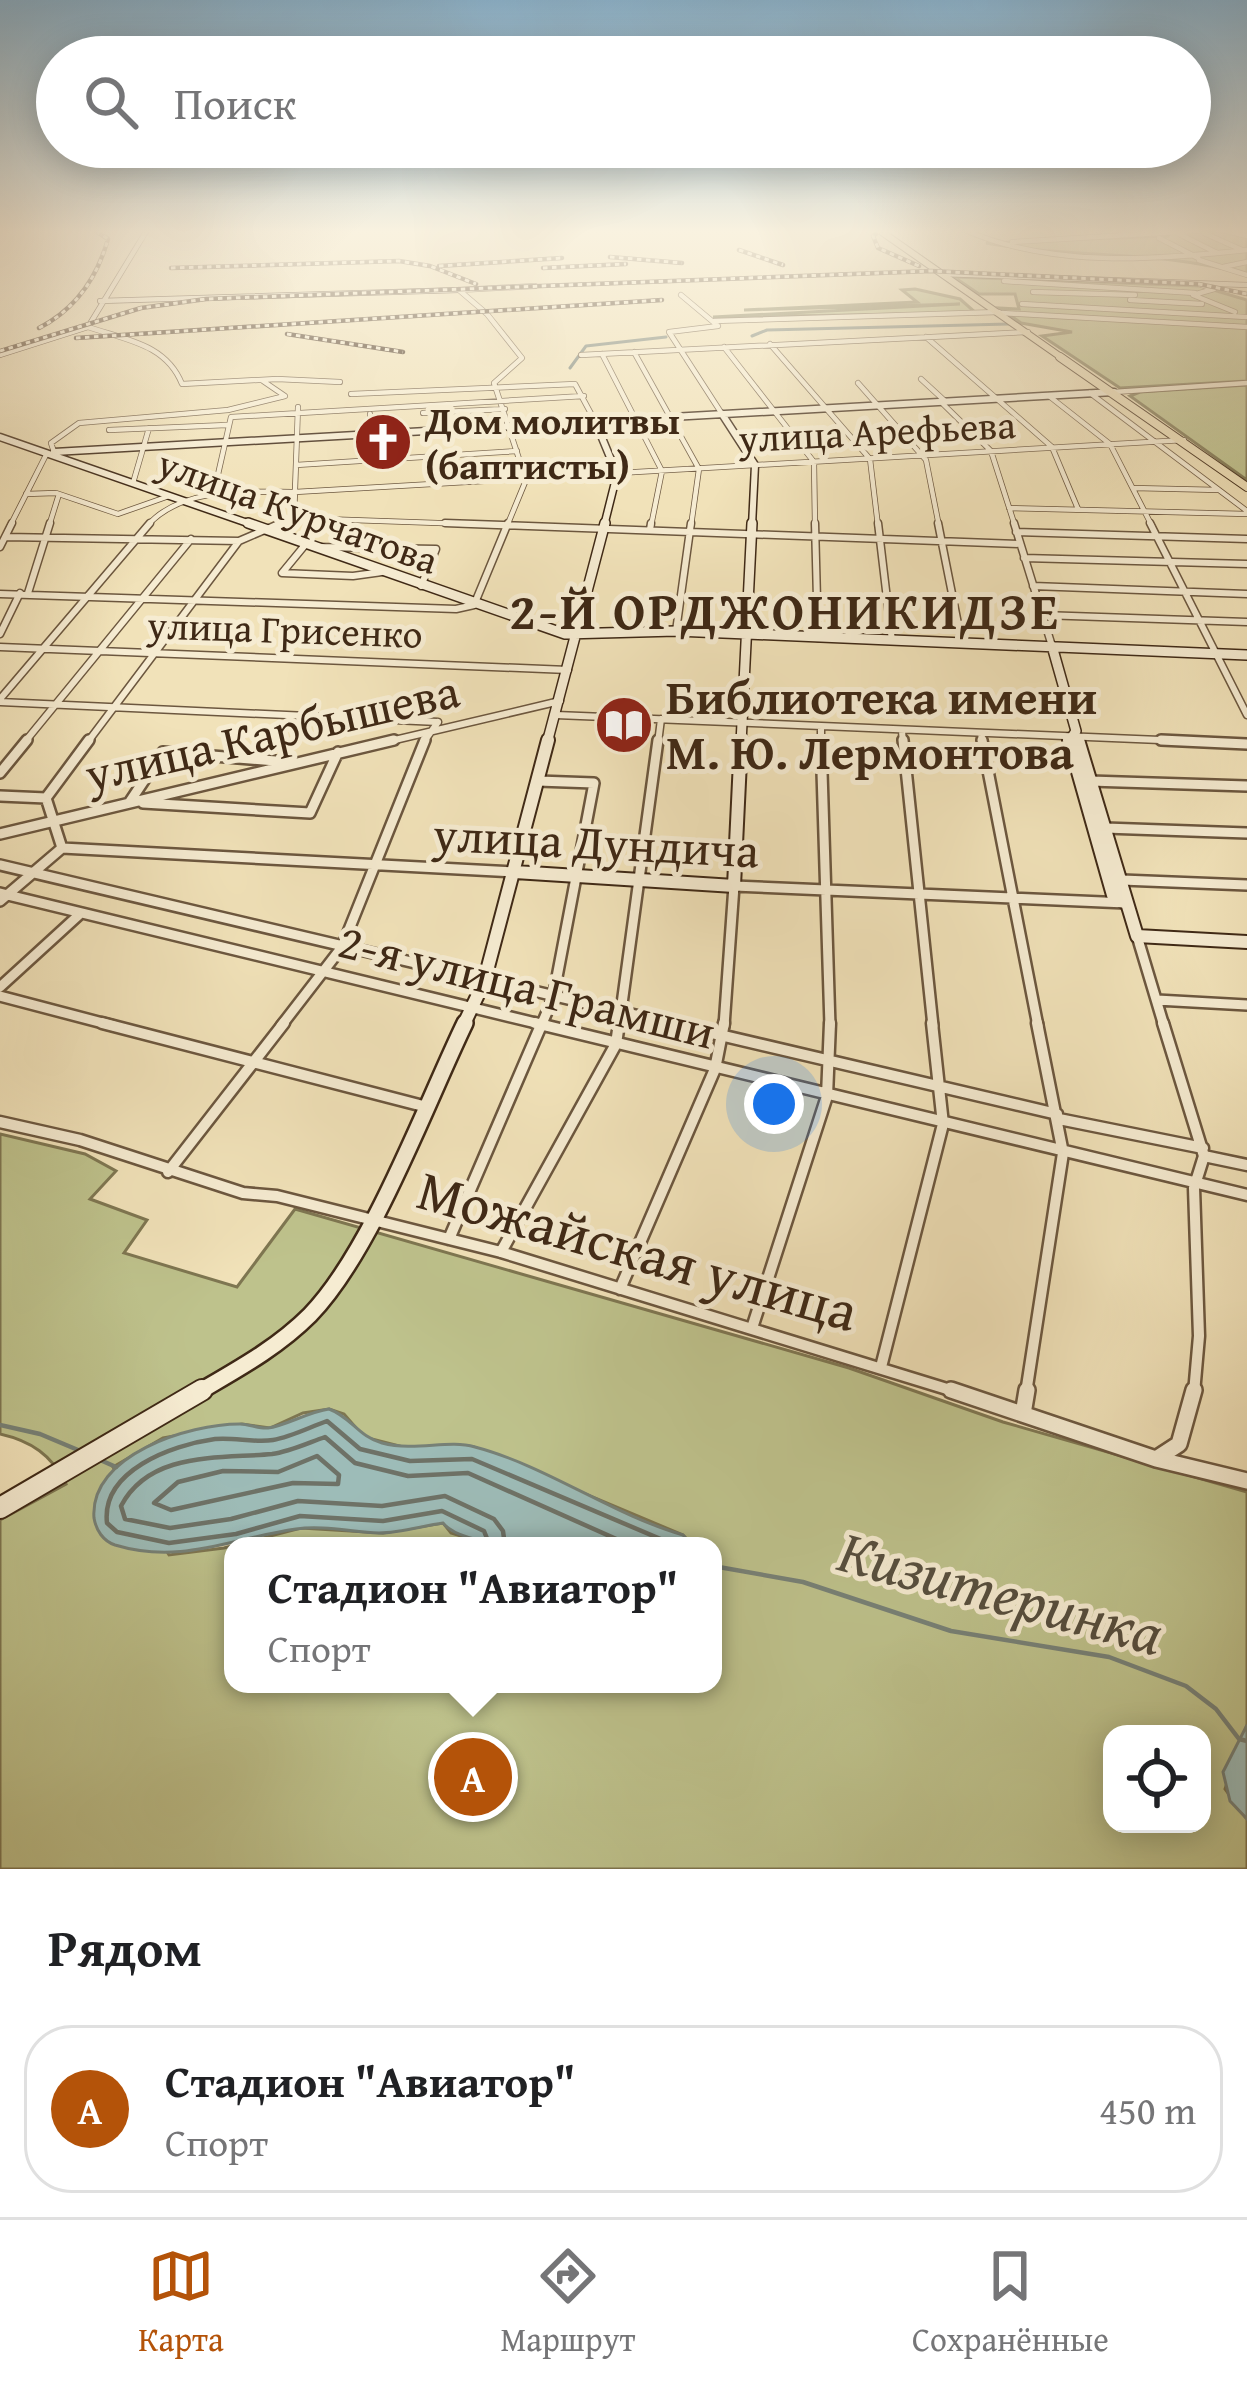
<!DOCTYPE html>
<html lang="ru">
<head>
<meta charset="utf-8">
<style>
	:root { --surface:#fff; --page:#f6f6f6; --text:#202124; --muted:#757577; --line:#e0e0e0; --accent:#b45309 }
	body { margin:0; font-family:"Gentium Book Plus",serif; background:var(--page); color:var(--text) }
	.controls { position:absolute; right:36px; bottom:36px; display:grid; overflow:hidden; border-radius:24px; box-shadow:0 6px 30px #0003 }
	.controls button { width:108px; height:108px; display:grid; place-items:center; padding:0; border:0; border-bottom:3px solid var(--line); background:var(--surface); color:var(--text); font:60px sans-serif }
	.you { position:absolute; left:774px; top:1104px; width:42px; height:42px; margin:-30px; border:9px solid #fff; border-radius:50%; background:#1a73e8; box-shadow:0 0 0 18px #1a73e833 }
	.badge { display:grid; place-items:center; width:78px; height:78px; border-radius:50%; background:var(--accent); color:#fff; font-size:39px; font-weight:700 }
	.pin { position:absolute; translate:-50% -50%; border:6px solid #fff; box-shadow:0 3px 12px #0006 }
	.popup { position:absolute; left:224px; top:1537px; width:498px; height:156px; box-sizing:border-box; display:grid; place-content:center; border-radius:24px; background:var(--surface); filter:drop-shadow(0 3px 9px #0005); font-size:39px; white-space:nowrap; color:var(--muted) }
	.popup b { font-size:45px; color:var(--text) }
	.popup::after { content:''; position:absolute; left:50%; top:100%; margin-left:-24px; border:24px solid transparent; border-top-color:var(--surface) }
	.list { margin:0; padding:0; list-style:none }
	h2 { display:flex; justify-content:space-between; align-items:center; height:156px; margin:0; padding:0 48px; font-size:51px }
	h2 small { font-size:39px; font-weight:400; color:var(--muted) }
	.list li { display:grid; grid-template-columns:78px 1fr auto; gap:36px; align-items:center; box-sizing:border-box; height:168px; margin:0 24px 24px; padding:0 24px; border:3px solid var(--line); border-radius:48px }
	.list b { display:block; font-size:45px; white-space:nowrap }
	.list p { margin:0; font-size:39px; white-space:nowrap; color:var(--muted) }
	.list em { font-size:39px; font-style:normal; color:var(--muted) }
	.icon { flex:none; width:66px; height:66px; fill:none; stroke:currentColor; stroke-width:2; stroke-linecap:round; stroke-linejoin:round }
	.map { position:relative; flex:none; width:1247px; height:1869px; overflow:hidden }
	.search { position:absolute; background:var(--surface); box-shadow:0 6px 30px #0003; left:36px; right:36px; top:36px; height:132px; display:flex; align-items:center; gap:30px; box-sizing:border-box; padding:0 42px; border-radius:66px; color:var(--muted); font-size:45px }
	.sheet { height:348px; background:var(--surface) }
	nav { display:flex; justify-content:space-around; align-items:center; box-sizing:border-box; height:168px; border-top:3px solid var(--line); background:var(--surface); font-size:33px; color:var(--muted) }
	nav a { display:grid; justify-items:center; gap:6px }
	nav .on { color:var(--accent) }
	.map>svg:first-child { display:block }
</style>
</head>
<body>
<div class="map">
<svg width="1247" height="1869" viewBox="0 0 1247 1869">
	<rect width="100%" height="100%" fill="#f1e2b9"/>
	<filter id="stains"><feTurbulence type="fractalNoise" baseFrequency=".00167" numOctaves="4"/><feColorMatrix values="0 0 0 0 .2 0 0 0 0 .09 0 0 0 0 .02 0 0 0 .5 -.17"/></filter>
	<radialGradient id="worn" r=".72"><stop offset=".6" stop-color="#630" stop-opacity="0"/><stop offset="1" stop-color="#630" stop-opacity=".3"/></radialGradient>
	<!-- green -->
	<path fill="#bec28c" stroke="#7e7651" stroke-width="3" fill-rule="evenodd" d="M1170,230h77v45c-85,-26 -174,-16 -261,-32l182,-7z
		M954,277l246,9 47,14v81l-127,7 -78,-52 30,-4 -51,-9 -21,-15 19,1 -4,-15h-36z
		M915,289l45,10 16,14 -263,4 247,-13 -216,6 173,-8 -15,-12z
		M1247,385v95l-117,-84 10,-4z
		M0,1134l85,20 31,17 -26,28 57,21 -23,33 113,34 58,-78 554,159 154,54 244,70v233l-22,64 22,30v50h-1247v-349l66,-36c-14,-29 -35,-43 -66,-50zM329,1409l15,5 20,23 47,12 63,-2 209,88 10,11h20v138h-480v-138h260l-42,-13 -8,-10 -60,10 -82,-5 -77,20 -55,7 -56,-88 50,-29 79,-14 28,4 33,-15zM1112,1734h90v90h-90z"/>
	<!-- water -->
	<path fill="#9dbcb8" stroke="#778177" stroke-width="3" d="M329,1409c22,8 30,28 53,34 35,9 65,-4 93,4 72,19 136,67 208,88l10,11c-51,0 -222,13 -250,-23 -21,3 -43,10 -64,10 -27,-1 -56,-8 -83,-4 -64,9 -115,36 -181,16 -12,-4 -19,-15 -21,-27 -5,-63 95,-94 146,-94 9,0 19,5 28,4 17,-2 40,-16 61,-19z
		M1247,1725v94l-17,-18 -7,-29z"/>
	<g fill="none" stroke-linecap="round" stroke-linejoin="round">
		<!-- shore -->
		<path stroke="#6e7267" stroke-width="4.5" d="M317,1456l22,19 -1,9 -45,-1 -122,27 -17,-7 24,-21 45,-11 55,1z
			M490,1546l-6,-15 -42,-20 -59,10 -83,-5 -64,18 -67,9 -52,-11 -10,-9c-6,-52 64,-78 108,-84 19,-2 39,4 58,1 18,-3 37,-13 54,-19l33,28 50,12 62,-2 205,87
			M505,1546l-2,-15 -9,-12 -49,-23 -63,10 -84,-5 -67,18 -61,9 -45,-9 -4,-13c29,-55 98,-47 151,-52 17,-2 36,-11 53,-17l30,26 53,13 60,-3 164,73"/>
		<!-- stream-far1 -->
		<path stroke="#778177" stroke-width="3" d="M752,336l15,-6 242,-6
			M570,368l16,-22 80,-9"/>
		<!-- stream -->
		<path stroke="#778177" stroke-width="4.5" d="M0,1425l40,9 38,16
			M98,1459l18,8
			M713,1566l90,16 148,49 158,26 77,29 30,23 23,30 8,2"/>
		<defs>
			<path id="street-far4" d="M965,230c86,38 191,30 282,20
				M1223,230l24,6
				M1204,233l38,17
				M1179,234l38,19
				M1159,238l39,20
				M1012,242l199,-12
				M1199,260l48,15
				M1223,267l24,-5
				M1004,281l191,12
				M1199,284l15,5 -21,6 42,17
				M459,290l76,-4
				M459,290l28,24 35,44 -28,25 32,97 -19,46
				M1033,292l102,3
				M681,295l37,31 -49,6 53,82
				M1130,300l72,4
				M1022,304l224,13
				M1002,313l245,14
				M714,321l285,-9
				M88,327c38,13 78,17 94,57l95,-5 63,3
				M926,337l126,110 26,62
				M770,344l100,115 8,67
				M724,347l90,115 1,64
				M634,352l65,117 -8,57
				M602,354l60,117 -11,55
				M581,355l447,-23
				M921,379l25,23
				M858,383l68,77 13,66
				M1114,392l133,-9
				M1090,393l157,118
				M351,394l224,-10 20,37
				M1049,396l61,48 42,82
				M941,402l50,49 24,75
				M423,413l82,-4
				M370,414l2,20
				M109,430l118,-5
				M54,452l-3,-9 28,-20 149,-13 57,-14 -22,-15
				M296,465l221,-14
				M133,483l16,-55
				M1133,488l86,2
				M214,492l17,-75 353,-21
				M26,494l30,-1 62,21 51,-18
				M1009,508l238,6
				M294,518l234,8
				M10,526l37,-73
				M49,526l10,-32
				M147,526c35,-40 100,-34 148,-34l889,-52
				M274,526l20,-8 4,-111"/>
			<path id="street-far3" d="M445,523l575,21
				M815,523l3,115
				M878,523l14,118
				M938,523l24,121
				M1014,523l38,123
				M1150,523l97,192
				M650,530l1,-7
				M1016,532l231,7
				M5,537l234,4
				M305,545l-23,28 71,3 29,-4
				M0,547l12,-24
				M314,547l122,2 -15,37
				M1024,558l223,6
				M1033,586l214,8
				M28,593l22,-70
				M0,594l456,15 18,-4 34,-82
				M1042,615l205,7
				M676,631l15,-108
				M0,634l20,-41
				M0,647l568,23
				M0,699l150,-176
				M0,702l438,20
				M556,715l676,28
				M821,727v16
				M902,731l1,12
				M981,734l2,9
				M24,743l167,-204
				M87,743l152,-202 42,-18
				M382,743l178,-42
				M423,743l15,-21
				M658,743l3,-24"/>
			<path id="street-far2" d="M821,740l9,286
				M903,740l30,286
				M982,740l56,286
				M1161,740l86,4
				M0,773l27,-33
				M538,781l56,2 -41,215 -12,28
				M1090,781l157,5
				M0,796l46,2
				M129,803l34,-51 125,10
				M143,803l167,10 28,-61
				M1105,828l142,5
				M0,834l394,-94
				M62,848l453,24
				M0,865l682,161
				M1122,880l125,5
				M0,893l548,133
				M0,901l62,-53 -16,-50 43,-58
				M1137,936l27,90
				M0,987l81,-74
				M0,996l114,30
				M1157,1000l90,5
				M281,1026l61,-79 83,-207
				M619,1026l39,-286
				M724,1026l10,-140 392,17"/>
			<path id="street-far1" d="M102,1023l325,84
				M535,1023l712,172
				M669,1023l388,91
				M1163,1023l41,133 -10,32 5,148 -5,57
				M1059,1119l144,29
				M0,1122l80,18 163,53 34,3 224,56 459,141
				M1204,1156l43,9
				M168,1172l116,-149
				M449,1239l93,-216
				M501,1252l115,-208 3,-21
				M620,1289l95,-220 9,-46
				M752,1328l75,-232 3,-73
				M881,1367l62,-243 -11,-101
				M1026,1393l37,-240 -26,-130"/>
			<path id="street" d="M951,1390l205,69 91,22
				M1023,1414l4,-24
				M1156,1459l23,-15 15,-54"/>
			<path id="secondary-far5" d="M944,274l303,11
				M100,301l359,-11
				M0,355l88,-28 59,-97"/>
			<path id="secondary-far4" d="M722,414l33,51 -3,61
				M595,421l22,53 -13,52
				M0,437l256,89
				M54,452l1060,-60"/>
			<path id="secondary-far3" d="M248,523l317,111 111,-3 571,24
				M1052,646l24,85 -8,12
				M1074,736l6,7
				M547,743l58,-220
				M741,743l11,-220"/>
			<path id="secondary-far2" d="M1069,740l44,155 13,8
				M1078,740l59,196 110,6
				M515,872l219,14 7,-146
				M463,1026l21,-44 64,-242"/>
			<path id="secondary-far1" d="M197,1393c41,-24 80,-45 113,-78 62,-64 115,-209 155,-292"/>
			<path id="secondary" d="M0,1508l202,-118"/>
			<path id="primary-far1" d="M879,230l186,130"/>
			<path id="primary" d="M1060,357l187,130"/>
		</defs>
		<!-- street-far4 casing -->
		<use href="#street-far4" stroke="#6c573f" stroke-width="6"/>
		<!-- street-far3 casing -->
		<use href="#street-far3" stroke="#6c573f" stroke-width="9"/>
		<!-- street-far2 casing -->
		<use href="#street-far2" stroke="#6c573f" stroke-width="14"/>
		<!-- street-far1 casing -->
		<use href="#street-far1" stroke="#6c573f" stroke-width="15"/>
		<!-- street casing -->
		<use href="#street" stroke="#6c573f" stroke-width="20"/>
		<!-- secondary-far5 casing -->
		<use href="#secondary-far5" stroke="#3f2916" stroke-width="6"/>
		<!-- secondary-far4 casing -->
		<use href="#secondary-far4" stroke="#3f2916" stroke-width="9"/>
		<!-- secondary-far3 casing -->
		<use href="#secondary-far3" stroke="#3f2916" stroke-width="12"/>
		<!-- secondary-far2 casing -->
		<use href="#secondary-far2" stroke="#3f2916" stroke-width="16"/>
		<!-- secondary-far1 casing -->
		<use href="#secondary-far1" stroke="#3f2916" stroke-width="20"/>
		<!-- secondary casing -->
		<use href="#secondary" stroke="#3f2916" stroke-width="24"/>
		<!-- primary-far1 casing -->
		<use href="#primary-far1" stroke="#3f2916" stroke-width="8"/>
		<!-- primary casing -->
		<use href="#primary" stroke="#3f2916" stroke-width="10"/>
		<!-- street-far4 -->
		<use href="#street-far4" stroke="#f6ecd2" stroke-width="4.5"/>
		<!-- street-far3 -->
		<use href="#street-far3" stroke="#f6ecd2" stroke-width="6"/>
		<!-- street-far2 -->
		<use href="#street-far2" stroke="#f6ecd2" stroke-width="9"/>
		<!-- street-far1 -->
		<use href="#street-far1" stroke="#f6ecd2" stroke-width="10"/>
		<!-- street -->
		<use href="#street" stroke="#f6ecd2" stroke-width="15"/>
		<!-- secondary-far5 -->
		<use href="#secondary-far5" stroke="#f6ecd2" stroke-width="4.5"/>
		<!-- secondary-far4 -->
		<use href="#secondary-far4" stroke="#f6ecd2" stroke-width="6"/>
		<!-- secondary-far3 -->
		<use href="#secondary-far3" stroke="#f6ecd2" stroke-width="9"/>
		<!-- secondary-far2 -->
		<use href="#secondary-far2" stroke="#f6ecd2" stroke-width="12"/>
		<!-- secondary-far1 -->
		<use href="#secondary-far1" stroke="#f6ecd2" stroke-width="15"/>
		<!-- secondary -->
		<use href="#secondary" stroke="#f6ecd2" stroke-width="20"/>
		<!-- primary-far1 -->
		<use href="#primary-far1" stroke="#f1e2b9" stroke-width="6"/>
		<!-- primary -->
		<use href="#primary" stroke="#f1e2b9" stroke-width="8"/>
		<defs>
			<path id="rail" d="M881,230l-8,6 5,12 41,18
				M739,250l44,15
				M610,257l72,6
				M439,266l123,-8
				M171,268l228,-7 31,5 46,18
				M543,268l83,-4
				M39,328c37,-19 58,-50 69,-89l-14,-9
				M287,334l116,18
				M76,338l586,-38
				M0,351l141,-43 65,-9 725,-28 268,13 48,10"/>
		</defs>
		<!-- rail casing -->
		<use href="#rail" stroke="#3f2916" stroke-width="4.5"/>
		<!-- rail -->
		<use href="#rail" stroke="#f6ecd2" stroke-width="3" stroke-dasharray="4.5" stroke-linecap="butt"/>
	</g>
	<!-- sky -->
	<linearGradient id="sky" x2="0" y2="1"><stop stop-color="#8ab7d5"/><stop offset="0.47" stop-color="#f9f2e0"/><stop offset="1" stop-color="#f9f2e0" stop-opacity="0"/></linearGradient>
	<rect width="1247" height="492" fill="url(#sky)"/>
	<!-- icons -->
	<defs>
		<symbol id="church-disc" viewBox="-11 -11 22 22"><circle r="9.5" fill="#8f2418" stroke="#f6ecd2"/><path d="M-1.2-6h2.4v3.5h3.3v2.4h-3.3V6h-2.4V-.1h-3.3v-2.4h3.3Z" fill="#fff"/></symbol>
		<symbol id="library-disc" viewBox="-11 -11 22 22"><circle r="9.5" fill="#8f2418" stroke="#f6ecd2"/><path d="M-6-4Q-3-5.5-.7-3.5V5Q-3 3-6 4ZM6-4Q3-5.5 .7-3.5V5Q3 3 6 4Z" fill="#fff"/></symbol>
	</defs>
	<g fill-rule="evenodd">
		<use href="#church-disc" x="350" y="409" width="66" height="66"/>
		<use href="#library-disc" x="591" y="692" width="66" height="66"/>
	</g>
	<g text-anchor="middle" stroke-width="10" stroke-linejoin="round" paint-order="stroke">
		<!-- far-poi labels -->
		<g font-size="39" font-weight="bold" fill="#3f2916" stroke="#f6ecd2" text-anchor="start">
			<text x="425" y="434">Дом молитвы<tspan x="425" dy="45">(баптисты)</tspan></text>
		</g>
		<!-- far-street labels -->
		<g font-size="39" fill="#3f2916" stroke="#f6ecd2">
			<text transform="translate(877 431) rotate(-3)" y="14">улица Арефьева</text>
			<text transform="translate(298 511) rotate(20)" y="14">улица Курчатова</text>
			<text transform="translate(285 629) rotate(2)" y="14">улица Грисенко</text>
		</g>
		<!-- poi labels -->
		<g font-size="48" font-weight="bold" fill="#3f2916" stroke="#f6ecd2" text-anchor="start">
			<text x="666" y="714">Библиотека имени<tspan x="666" dy="55">М. Ю. Лермонтова</tspan></text>
		</g>
		<!-- street labels -->
		<g font-size="48" fill="#3f2916" stroke="#f6ecd2">
			<text transform="translate(272 732) rotate(-13)" y="17">улица Карбышева</text>
			<text transform="translate(596 842) rotate(3)" y="17">улица Дундича</text>
			<text transform="translate(527 986) rotate(14)" y="17">2-я улица Грамши</text>
		</g>
		<!-- far-district labels -->
		<g font-size="51" font-weight="bold" letter-spacing="3" fill="#3f2916" stroke="#f6ecd2">
			<text x="785" y="629">2-Й ОРДЖОНИКИДЗЕ</text>
		</g>
		<!-- near-street labels -->
		<g font-size="57" fill="#3f2916" stroke="#f6ecd2">
			<text transform="translate(638 1250) rotate(16)" y="20">Можайская улица</text>
		</g>
		<!-- near-water labels -->
		<g font-size="60" font-style="italic" fill="#564e3e" stroke="#f6ecd2">
			<text transform="translate(1001 1592) rotate(15)" y="21">Кизитеринка</text>
		</g>
	</g>
	<rect width="100%" height="100%" filter="url(#stains)"/>
	<rect width="100%" height="100%" fill="url(#worn)"/>
</svg>
<div class="controls">
<button><svg class="icon" aria-label="locate" viewBox="0 0 24 24"><circle cx="12" cy="12" r="6"/><path d="M12 2v4M12 18v4M2 12h4M18 12h4"/></svg></button>
</div>
<div class="you"></div>
<div class="pin badge" style="left:473px;top:1777px">A</div>
<div class="popup"><b>Стадион &quot;Авиатор&quot;</b>Спорт</div>
<div class="search"><svg class="icon" aria-label="search" viewBox="0 0 24 24"><circle cx="10" cy="10" r="6"/><path d="M15 15l6 6"/></svg>Поиск</div>
</div>
<section class="sheet">
<h2>Рядом<small></small></h2>
<ul class="list">
<li><span class="badge">A</span><div><b>Стадион &quot;Авиатор&quot;</b><p>Спорт</p></div><em>450 m</em></li>
</ul>
</section>
<nav>
<a class="on"><svg class="icon" aria-label="map" viewBox="0 0 24 24"><path d="M3 6l6-2 6 2 6-2v14l-6 2-6-2-6 2zM9 4v14M15 6v14"/></svg>Карта</a>
<a><svg class="icon" aria-label="directions" viewBox="0 0 24 24"><path d="M12 3l9 9-9 9-9-9zM9 14v-3h6M13 9l2 2-2 2"/></svg>Маршрут</a>
<a><svg class="icon" aria-label="saved" viewBox="0 0 24 24"><path d="M7 4h10v16l-5-4-5 4z"/></svg>Сохранённые</a>
</nav>
</body>
</html>
